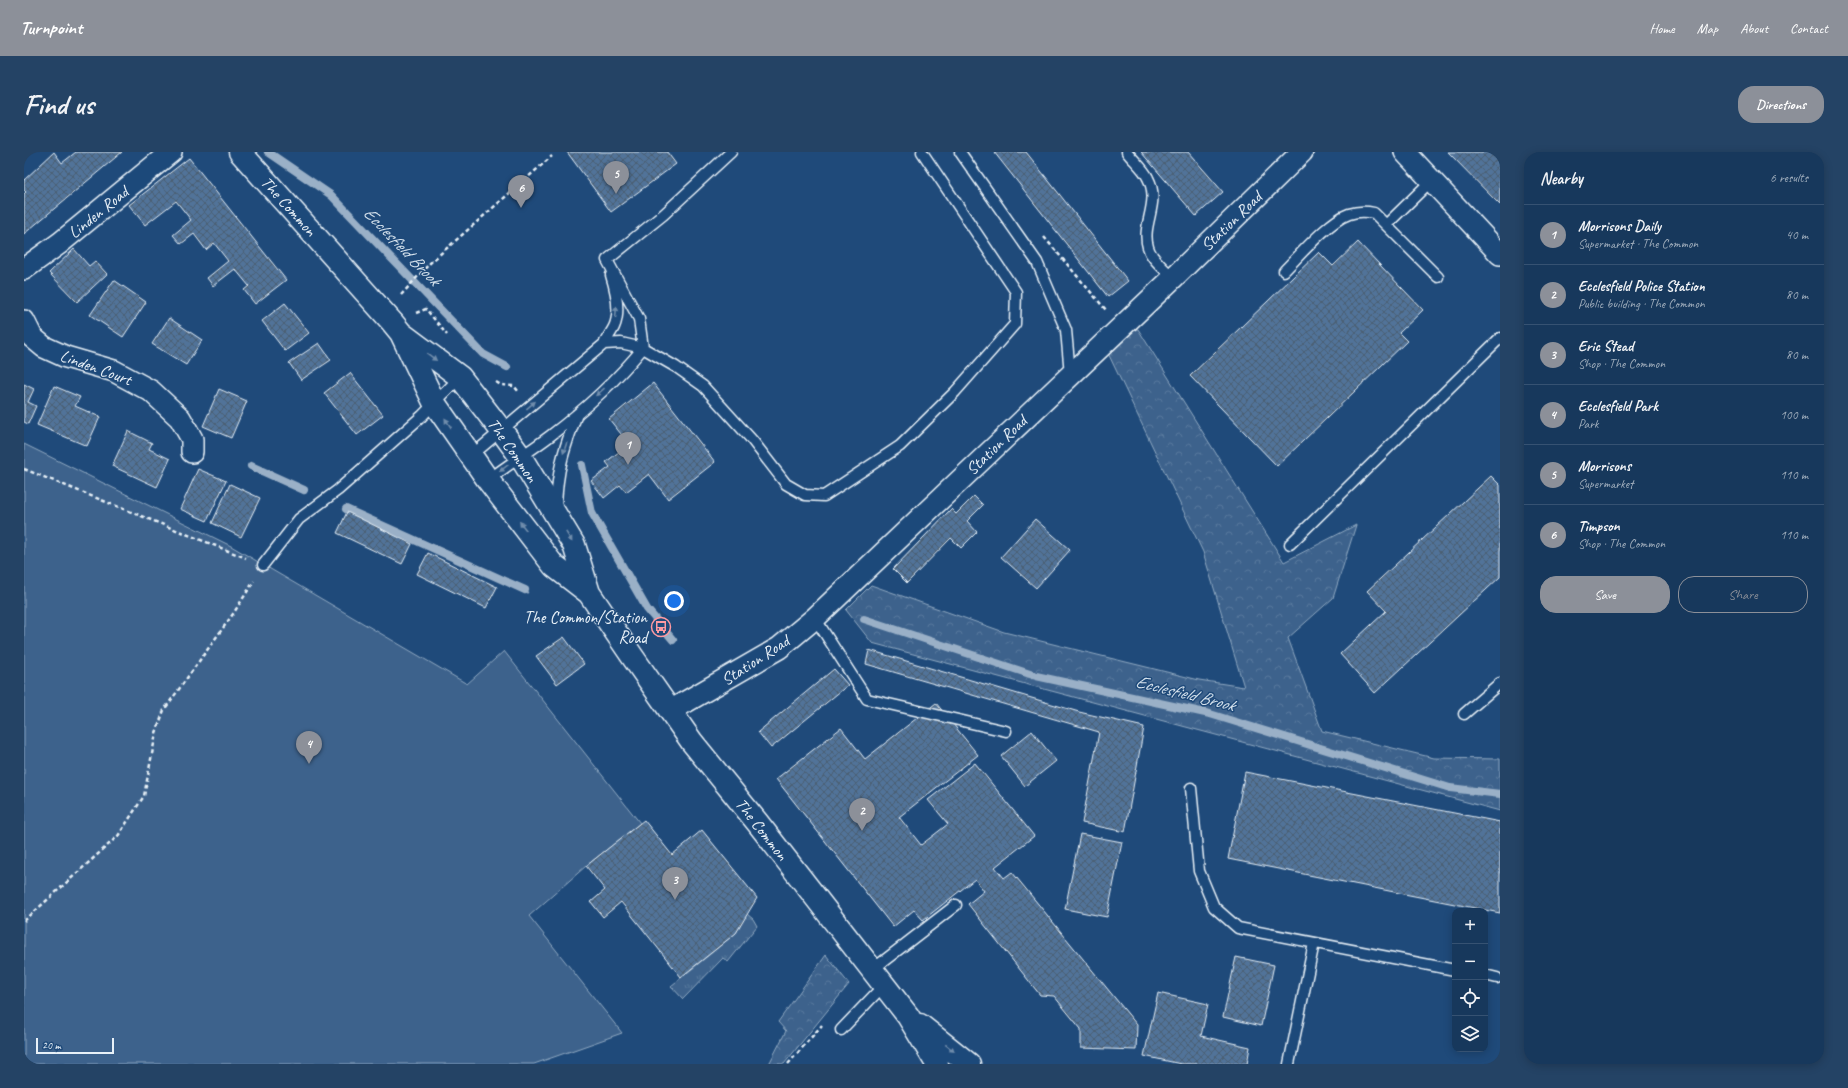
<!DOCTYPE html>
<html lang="en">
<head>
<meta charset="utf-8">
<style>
	:root { --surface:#17385c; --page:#244365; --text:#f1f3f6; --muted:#9eacbb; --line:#365272; --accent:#8c9099 }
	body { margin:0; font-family:Caveat,sans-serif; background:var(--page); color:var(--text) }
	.controls { position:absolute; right:12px; bottom:12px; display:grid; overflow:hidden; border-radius:8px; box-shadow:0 2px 10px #0003 }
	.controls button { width:36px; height:36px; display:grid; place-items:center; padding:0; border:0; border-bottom:1px solid var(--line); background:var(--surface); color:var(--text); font:20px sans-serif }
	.scale { position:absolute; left:12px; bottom:10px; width:78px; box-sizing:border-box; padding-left:4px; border:2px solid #e8f1f8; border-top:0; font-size:11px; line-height:14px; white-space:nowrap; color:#e8f1f8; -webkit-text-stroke:3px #1f4a7a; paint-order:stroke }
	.you { position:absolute; left:650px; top:449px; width:14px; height:14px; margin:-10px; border:3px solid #fff; border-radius:50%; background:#1a73e8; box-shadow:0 0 0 6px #1a73e833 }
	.badge { display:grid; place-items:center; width:26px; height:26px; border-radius:50%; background:var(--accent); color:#fff; font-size:13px; font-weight:700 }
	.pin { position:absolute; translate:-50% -33px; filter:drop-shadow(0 1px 2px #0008) }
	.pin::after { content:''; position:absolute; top:21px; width:14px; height:12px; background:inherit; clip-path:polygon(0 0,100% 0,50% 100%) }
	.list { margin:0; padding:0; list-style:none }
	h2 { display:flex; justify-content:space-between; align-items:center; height:52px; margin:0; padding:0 16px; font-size:17px }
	h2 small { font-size:13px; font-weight:400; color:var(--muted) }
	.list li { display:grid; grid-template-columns:26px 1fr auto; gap:12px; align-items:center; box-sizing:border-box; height:60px; padding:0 16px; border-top:1px solid var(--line) }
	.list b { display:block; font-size:15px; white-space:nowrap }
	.list p { margin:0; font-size:13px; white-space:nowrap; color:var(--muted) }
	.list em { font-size:13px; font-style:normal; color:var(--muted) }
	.actions { display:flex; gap:8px; padding:12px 16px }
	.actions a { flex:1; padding:9px 0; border:1px solid var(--accent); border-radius:16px; text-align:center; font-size:14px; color:var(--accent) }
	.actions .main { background:var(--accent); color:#fff }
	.icon { flex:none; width:22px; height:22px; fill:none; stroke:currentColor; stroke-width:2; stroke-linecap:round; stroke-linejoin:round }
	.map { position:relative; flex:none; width:1476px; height:912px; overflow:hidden; border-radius:16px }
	header { display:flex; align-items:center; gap:24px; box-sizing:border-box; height:56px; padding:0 20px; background:var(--accent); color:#fff }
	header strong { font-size:19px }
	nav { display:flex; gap:22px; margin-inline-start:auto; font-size:14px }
	.intro { display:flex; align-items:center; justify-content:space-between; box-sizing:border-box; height:96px; padding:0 24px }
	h1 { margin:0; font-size:28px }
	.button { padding:10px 18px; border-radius:16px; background:var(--accent); color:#fff; font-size:14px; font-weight:700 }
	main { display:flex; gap:24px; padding:0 24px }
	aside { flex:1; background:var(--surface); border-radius:16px; box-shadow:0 2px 10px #0003 }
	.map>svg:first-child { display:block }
</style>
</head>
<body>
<header>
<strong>Turnpoint</strong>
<nav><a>Home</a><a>Map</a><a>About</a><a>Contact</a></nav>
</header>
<div class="intro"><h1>Find us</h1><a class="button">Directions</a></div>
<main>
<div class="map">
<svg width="1476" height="912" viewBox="0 0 1476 912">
	<defs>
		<pattern id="grass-tufts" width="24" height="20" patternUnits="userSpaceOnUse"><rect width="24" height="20" fill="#3c628c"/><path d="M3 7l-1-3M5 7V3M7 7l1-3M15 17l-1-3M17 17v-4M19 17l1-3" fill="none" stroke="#58799d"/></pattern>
		<pattern id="forest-crowns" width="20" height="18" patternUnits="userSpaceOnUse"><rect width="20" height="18" fill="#3c628c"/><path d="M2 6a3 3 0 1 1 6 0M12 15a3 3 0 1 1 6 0" fill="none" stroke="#58799d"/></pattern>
		<pattern id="building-cross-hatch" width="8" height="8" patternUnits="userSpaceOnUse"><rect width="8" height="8" fill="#517399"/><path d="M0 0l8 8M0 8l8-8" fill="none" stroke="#4c5e72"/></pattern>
	</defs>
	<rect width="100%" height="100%" fill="#1f4a7a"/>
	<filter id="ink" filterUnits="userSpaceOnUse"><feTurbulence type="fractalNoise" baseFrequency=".025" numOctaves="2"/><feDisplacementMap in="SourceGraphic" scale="8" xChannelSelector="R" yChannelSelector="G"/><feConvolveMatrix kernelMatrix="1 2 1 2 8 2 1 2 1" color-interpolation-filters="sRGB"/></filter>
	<g filter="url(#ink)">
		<!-- grass -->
		<path fill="url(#grass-tufts)" stroke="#92aac2" d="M723,762l6,5 4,7 -29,36 -5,-4 -40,41 -12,-13 65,-53z"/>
		<!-- forest -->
		<path fill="url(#forest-crowns)" stroke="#92aac2" d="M1102,177h12l146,233 72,-37 -23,73 -45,40 34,93 112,27 66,1v52l-628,-168 -26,-33 25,-25 133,47 195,48 45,7 -41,-135 -97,-203z
			M802,803l23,29 -65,80h-15l17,-33 -8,-9z"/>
		<!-- park -->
		<path fill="#3c628c" stroke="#92aac2" d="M0,292l207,102 236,138 37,-33 136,172 -54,43 -57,50 93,117 -88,31h-510z"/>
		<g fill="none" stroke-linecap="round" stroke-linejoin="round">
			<!-- stream -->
			<path stroke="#9ab0c7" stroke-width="8" d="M244,0l63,43 152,159 24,13
				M558,313l10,48 55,96 26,31
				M227,314l53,24
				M322,357l179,81
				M840,467l172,57 174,38 240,74 50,6"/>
		</g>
		<!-- building -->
		<path fill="url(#building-cross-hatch)" stroke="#e8f1f8" d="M30,0l8,11 14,-11h46l-98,82v-40l2,-2 -2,-2v-10z
			M543,0h100l9,12 -65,48z
			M970,0h32l102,129 -20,16z
			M1117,0h47l35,40 -27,24z
			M1424,0h52v53z
			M165,6l97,122 -31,24 -11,-14 5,-4 -14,-17 -22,17 -6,-8 21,-17 -14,-18 -8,7 -12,-16 -13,10 -8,-9 18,-15 -15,-19 -31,24 -16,-20z
			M1334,90l65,68 -24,23 8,8 -130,125 -87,-90 129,-124 14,14z
			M50,97l15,17 6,-5 12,13 -30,28 -28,-29z
			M90,128l32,22 -23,35 -33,-22z
			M261,151l24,30 -24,18 -23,-30z
			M145,166l33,22 -16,25 -34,-21z
			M295,191l12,17 -30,20 -12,-17z
			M326,221l33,42 -26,20 -33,-42z
			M629,231l62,79 -47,37 -19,-25 -23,18 -6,-7 -16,13 -13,-17 19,-14 -4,-5 23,-18 -20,-25z
			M0,232l10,5 -6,13 8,4 -8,18 -4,-2z
			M30,234l26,11 -5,9 25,11 -13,29 -50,-21z
			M195,237l28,12 -16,37 -28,-12z
			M104,279l24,12 -3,6 21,10 -13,28 -45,-21z
			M174,317l28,12 -19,40 -27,-12z
			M1467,324l9,9v92l-125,116 -35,-39 46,-43 -19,-20z
			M206,332l30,14 -19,39 -29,-14z
			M950,344l9,9 -16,16 10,11 -16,16 -10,-10 -44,45 -14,-14 58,-60 5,5z
			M323,360l65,32 -10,20 -65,-31z
			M1011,367l35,31 -34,38 -35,-31z
			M404,401l69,34 -11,21 -69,-34z
			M540,485l20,27 -27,20 -21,-28z
			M845,498l210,62 65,15 -19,105 -43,-9 17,-91 -233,-68z
			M810,517l14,16 -77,63 -13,-16z
			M912,551l42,52 -79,62 22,28 27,-21 -20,-24 47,-37 59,73 -39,31 9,11 8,-6 125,153 -1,25 -55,-2v-19l-27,-33 -14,-1 -72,-91 16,-13 -9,-12 -52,41 -9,-10 -21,17 -117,-148 65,-51 24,31z
			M1008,579l24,30 -31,25 -24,-30z
			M1221,620l255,50v91l-272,-54z
			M620,668l28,35 30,-25 55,68 -21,35 -55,44 -60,-75 -18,15 -12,-15 14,-12 -19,-24z
			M1056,682l42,8 -15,75 -42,-8z
			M1212,805l38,8 -13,61 -38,-9z
			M1134,841l50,11 -7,32 49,11 -3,17h-66l-37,-8z"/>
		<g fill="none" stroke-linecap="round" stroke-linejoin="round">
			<defs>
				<path id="lane" d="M936,0l77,110 29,68 4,44
					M1103,0c6,8 17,17 21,26 13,25 -7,46 0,69 3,12 17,22 25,31
					M1362,73l46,-45
					M583,108l56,-45 68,-63
					M1260,119c16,-16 45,-50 65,-57 9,-3 16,-3 25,-1l64,64
					M580,192l17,-1 22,5 33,19 27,19 49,54 34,44 19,11 19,1 76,-50 55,-54 60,-68 1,-32 -94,-140
					M447,304l133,-112c3,-6 7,-11 10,-17 7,-15 2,-36 -3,-52
					M464,328c20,-15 42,-29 62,-44 34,-26 66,-55 93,-88l-4,-29 -32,-59
					M532,356c1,-39 8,-59 21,-94
					M1266,392l210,-206
					M239,413l36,-46 39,-29 84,-74 38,-39
					M791,466l52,81 139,32
					M1440,562l36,-31
					M1167,636l8,83 15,36 24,21 217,42
					M848,818l84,-65
					M1461,823l12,3
					M817,878l43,-45
					M1265,912l25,-121"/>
				<path id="street" d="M1381,0l95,102
					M0,117l36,-26 111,-91
					M0,169l8,16 12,10 22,10 48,14 37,20 29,27 12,21v13
					M646,559l109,-63 36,-30 358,-340 129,-126"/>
				<path id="primary" d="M216,0l152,170 9,11 34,71 53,76 66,86 35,27
					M377,181l59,44 41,53 19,26 54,89 15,48 43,63 60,86 65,80 151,194 29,48
					M896,873l49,39"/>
			</defs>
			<!-- lane casing -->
			<use href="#lane" stroke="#e8f1f8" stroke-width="13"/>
			<!-- street casing -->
			<use href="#street" stroke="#e8f1f8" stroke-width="24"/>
			<!-- primary casing -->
			<use href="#primary" stroke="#e8f1f8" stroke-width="25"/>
			<!-- path -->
			<path stroke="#e8f1f8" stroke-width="2.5" stroke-dasharray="4 3" stroke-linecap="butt" d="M1020,85l62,73
				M377,143l29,-32 122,-107
				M392,161l10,-4 21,26
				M472,230l5,3 13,1 5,6
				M0,317l222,89
				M0,769l94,-85 26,-40 12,-63 8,-23 69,-96 21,-33
				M764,912l34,-39"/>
			<!-- lane -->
			<use href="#lane" stroke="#1f4a7a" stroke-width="10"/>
			<!-- street -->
			<use href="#street" stroke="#1f4a7a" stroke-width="21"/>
			<!-- primary -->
			<use href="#primary" stroke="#1f4a7a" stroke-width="22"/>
		</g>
		<!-- one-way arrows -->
		<defs><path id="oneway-solid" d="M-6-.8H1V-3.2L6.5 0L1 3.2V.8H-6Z"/></defs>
		<g fill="#6f8dac">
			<use href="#oneway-solid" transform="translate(592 160) rotate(-85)"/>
			<use href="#oneway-solid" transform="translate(408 205) rotate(37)"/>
			<use href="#oneway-solid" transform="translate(576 240) rotate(139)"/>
			<use href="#oneway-solid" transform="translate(507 253) rotate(-40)"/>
			<use href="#oneway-solid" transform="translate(424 271) rotate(-124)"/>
			<use href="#oneway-solid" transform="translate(541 296) rotate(109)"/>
			<use href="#oneway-solid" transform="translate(480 316) rotate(143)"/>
			<use href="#oneway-solid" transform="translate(499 374) rotate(-127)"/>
			<use href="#oneway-solid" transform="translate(545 385) rotate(58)"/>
			<use href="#oneway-solid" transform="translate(926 896) rotate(38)"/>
		</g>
	</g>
	<!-- icons -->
	<defs>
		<symbol id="bus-ring" viewBox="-11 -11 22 22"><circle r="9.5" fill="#1f4a7a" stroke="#ff9aa2" stroke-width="1.5"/><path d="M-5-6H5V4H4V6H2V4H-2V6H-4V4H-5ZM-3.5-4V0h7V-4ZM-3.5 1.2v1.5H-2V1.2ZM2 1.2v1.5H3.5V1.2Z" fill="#ff9aa2"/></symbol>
	</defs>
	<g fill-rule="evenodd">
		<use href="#bus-ring" x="626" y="464" width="22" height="22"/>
	</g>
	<g text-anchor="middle" stroke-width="3" stroke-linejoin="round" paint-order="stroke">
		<!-- street labels -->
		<g font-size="17" fill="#e8f1f8" stroke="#1f4a7a">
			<text transform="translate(265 54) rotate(48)" y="6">The Common</text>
			<text transform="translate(74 60) rotate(-39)" y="6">Linden Road</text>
			<text transform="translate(1207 69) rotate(-44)" y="6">Station Road</text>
			<text transform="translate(72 215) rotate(20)" y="6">Linden Court</text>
			<text transform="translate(972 293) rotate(-44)" y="6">Station Road</text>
			<text transform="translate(489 298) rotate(55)" y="6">The Common</text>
			<text transform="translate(731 508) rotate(-33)" y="6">Station Road</text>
			<text transform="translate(738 677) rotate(52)" y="6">The Common</text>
		</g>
		<!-- poi labels -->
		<g font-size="17" fill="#e8f1f8" stroke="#1f4a7a" text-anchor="end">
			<text x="623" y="471">The Common/Station<tspan x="623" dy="20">Road</tspan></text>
		</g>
		<!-- water labels -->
		<g font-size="18" font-style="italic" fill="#d4e1ec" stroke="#1f4a7a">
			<text transform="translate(378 94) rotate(46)" y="6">Ecclesfield Brook</text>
			<text transform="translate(1161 541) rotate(14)" y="6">Ecclesfield Brook</text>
		</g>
	</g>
</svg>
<div class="controls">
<button>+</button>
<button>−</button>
<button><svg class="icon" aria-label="locate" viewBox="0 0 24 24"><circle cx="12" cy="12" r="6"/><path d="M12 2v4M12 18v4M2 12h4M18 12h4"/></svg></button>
<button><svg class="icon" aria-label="layers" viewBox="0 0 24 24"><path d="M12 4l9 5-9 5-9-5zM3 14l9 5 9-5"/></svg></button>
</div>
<div class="scale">20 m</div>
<div class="you"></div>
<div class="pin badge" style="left:604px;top:313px">1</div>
<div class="pin badge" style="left:838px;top:679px">2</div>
<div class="pin badge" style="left:651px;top:748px">3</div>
<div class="pin badge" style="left:285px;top:612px">4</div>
<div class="pin badge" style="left:592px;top:42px">5</div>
<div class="pin badge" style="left:497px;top:56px">6</div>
</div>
<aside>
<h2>Nearby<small>6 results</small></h2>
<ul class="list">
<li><span class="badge">1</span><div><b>Morrisons Daily</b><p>Supermarket · The Common</p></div><em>40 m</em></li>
<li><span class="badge">2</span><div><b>Ecclesfield Police Station</b><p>Public building · The Common</p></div><em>80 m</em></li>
<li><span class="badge">3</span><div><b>Eric Stead</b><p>Shop · The Common</p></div><em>80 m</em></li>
<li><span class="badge">4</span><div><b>Ecclesfield Park</b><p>Park</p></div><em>100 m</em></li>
<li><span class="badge">5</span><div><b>Morrisons</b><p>Supermarket</p></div><em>110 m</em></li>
<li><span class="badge">6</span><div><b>Timpson</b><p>Shop · The Common</p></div><em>110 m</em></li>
</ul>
<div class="actions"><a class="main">Save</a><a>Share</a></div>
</aside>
</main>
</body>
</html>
